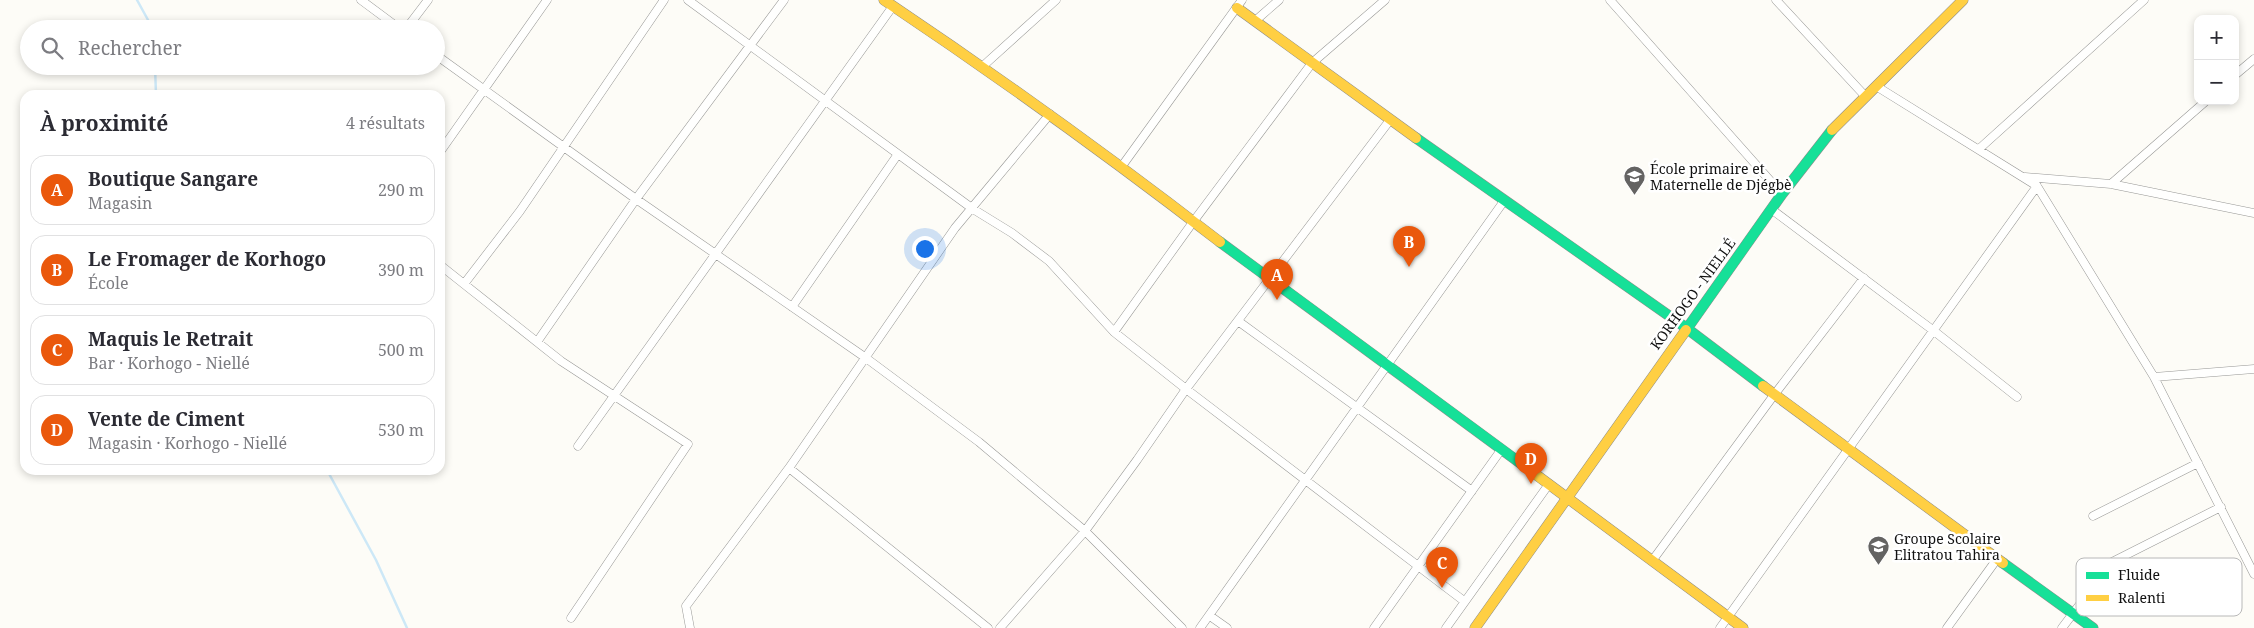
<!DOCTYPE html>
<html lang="fr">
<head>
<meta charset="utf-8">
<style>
	:root { --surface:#fff; --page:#f7f7f7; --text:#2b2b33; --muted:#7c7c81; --line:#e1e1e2; --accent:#ea580c }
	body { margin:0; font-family:"Noto Serif",serif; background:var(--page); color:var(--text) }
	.controls { position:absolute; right:15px; top:15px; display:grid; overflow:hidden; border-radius:10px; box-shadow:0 2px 8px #0003 }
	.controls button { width:45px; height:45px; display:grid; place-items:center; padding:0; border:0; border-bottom:1px solid var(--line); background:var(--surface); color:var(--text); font:25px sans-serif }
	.you { position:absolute; left:924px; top:248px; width:18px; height:18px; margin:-12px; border:4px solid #fff; border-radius:50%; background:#1a73e8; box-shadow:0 0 0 8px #1a73e833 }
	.badge { display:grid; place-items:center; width:32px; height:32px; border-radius:50%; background:var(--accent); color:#fff; font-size:16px; font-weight:700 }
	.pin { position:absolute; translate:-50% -41px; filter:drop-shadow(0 1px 2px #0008) }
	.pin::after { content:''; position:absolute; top:26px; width:18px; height:15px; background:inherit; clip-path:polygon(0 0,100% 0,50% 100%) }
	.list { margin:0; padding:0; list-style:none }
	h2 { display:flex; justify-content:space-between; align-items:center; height:65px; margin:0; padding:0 20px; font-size:21px }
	h2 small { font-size:16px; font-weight:400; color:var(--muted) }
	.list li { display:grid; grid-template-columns:32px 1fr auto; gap:15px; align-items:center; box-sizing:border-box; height:70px; margin:0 10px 10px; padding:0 10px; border:1px solid var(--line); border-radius:15px }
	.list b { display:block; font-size:19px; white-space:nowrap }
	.list p { margin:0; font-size:16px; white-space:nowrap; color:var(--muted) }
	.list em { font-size:16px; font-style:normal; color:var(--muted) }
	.icon { flex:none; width:28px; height:28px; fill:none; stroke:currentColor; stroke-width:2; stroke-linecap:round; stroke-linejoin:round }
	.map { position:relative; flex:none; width:2254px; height:628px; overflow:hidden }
	.search { position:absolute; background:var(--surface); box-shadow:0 2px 8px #0003; left:20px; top:20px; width:425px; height:55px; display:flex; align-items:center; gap:12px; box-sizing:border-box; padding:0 18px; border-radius:28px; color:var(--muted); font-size:19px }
	.panel { position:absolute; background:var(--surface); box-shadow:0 2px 8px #0003; left:20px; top:90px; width:425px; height:385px; border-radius:15px }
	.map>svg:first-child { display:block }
</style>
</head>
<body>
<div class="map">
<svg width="2254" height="628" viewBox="0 0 2254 628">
	<rect width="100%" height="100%" fill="#fdfcf7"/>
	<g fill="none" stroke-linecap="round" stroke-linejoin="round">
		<!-- stream -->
		<path stroke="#cde8f7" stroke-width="2.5" d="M137,0l16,29
			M155,66l1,29
			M327,470l49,90 31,68"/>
		<defs>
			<path id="street" d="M361,0l39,29
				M688,0l285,209 39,24 37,28 65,71 72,57 278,212
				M1610,0l172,194
				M1776,0l90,97
				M1255,21l24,-21
				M406,29l22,-29
				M436,55l200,144 230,159 113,84 106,89 97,97
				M983,66l73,-66
				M2235,75l19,-16
				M1876,86l161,100 117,191 100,197
				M1979,149l165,-149
				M440,152l107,-152
				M1122,166l120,-166
				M2025,177l86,7 143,29
				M2111,184l95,-83
				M1771,209l163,122 83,66
				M440,265l121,96 127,83 -117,174
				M464,284l56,-73 144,-211
				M792,307l106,-153
				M1238,321l234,170
				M1114,332l79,-110 119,-159 73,-63
				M537,342l99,-143 148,-199
				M2154,377l100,-8
				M578,446l315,-440
				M789,468l199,160
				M2093,516l105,-53
				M1652,561l122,-166 90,-117
				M1210,616l17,12
				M690,628l-4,-22 103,-138 166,-240 95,-114
				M1000,628l85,-97 52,-71 49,-71 204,-269
				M1200,628l304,-427
				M1374,628l127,-178
				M1446,628l103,-144
				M1720,628l317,-442
				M1947,628l50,-69
				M2062,628l50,-66 109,-55"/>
			<path id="fast" d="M1416,138l269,189 78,59
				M1220,242l307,226
				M1686,330l96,-136 50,-64
				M2003,563l90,65"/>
			<path id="slow" d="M884,0c115,77 226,157 336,242
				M1237,8l179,130
				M1832,130l131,-130
				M1763,386l240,177
				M1527,468l216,160
				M1475,628l211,-298"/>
		</defs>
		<!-- street casing -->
		<use href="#street" stroke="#979795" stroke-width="9"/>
		<!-- fast casing -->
		<use href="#fast" stroke="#8e8d8b" stroke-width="11"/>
		<!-- slow casing -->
		<use href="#slow" stroke="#8e8d8b" stroke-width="11"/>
		<!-- street -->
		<use href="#street" stroke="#fffffe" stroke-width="8"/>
		<!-- fast -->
		<use href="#fast" stroke="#16e098" stroke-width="10"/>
		<!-- slow -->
		<use href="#slow" stroke="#ffcf43" stroke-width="10"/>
	</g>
	<!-- icons -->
	<defs>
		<symbol id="school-pin" viewBox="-11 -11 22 30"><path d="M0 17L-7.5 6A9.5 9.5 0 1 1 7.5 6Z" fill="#646362" stroke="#fff"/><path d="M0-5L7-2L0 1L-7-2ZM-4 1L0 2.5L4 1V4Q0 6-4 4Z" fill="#fff"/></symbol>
	</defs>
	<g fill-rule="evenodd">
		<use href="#school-pin" x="1622" y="164" width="25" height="34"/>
		<use href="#school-pin" x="1866" y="534" width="25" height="34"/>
	</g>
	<g text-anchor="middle" stroke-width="5" stroke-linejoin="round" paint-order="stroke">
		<!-- poi labels -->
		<g font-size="14" fill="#111" stroke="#fff" text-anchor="start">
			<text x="1650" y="174">École primaire et<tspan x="1650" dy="16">Maternelle de Djégbè</tspan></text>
			<text x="1894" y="544">Groupe Scolaire<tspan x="1894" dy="16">Elitratou Tahira</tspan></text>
		</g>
		<!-- street labels -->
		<g font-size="14" fill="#111" stroke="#fff">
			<text transform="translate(1693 294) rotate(-54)" y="5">KORHOGO - NIELLÉ</text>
		</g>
	</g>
	<!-- legend -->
	<rect x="2076" y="558" width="166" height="58" rx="8" fill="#fff" stroke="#b8b8b8" stroke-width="1"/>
	<rect x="2086" y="572" width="23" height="7" fill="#16e098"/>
	<rect x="2086" y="595" width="23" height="6" fill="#ffcf43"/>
	<g font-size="14" fill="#111">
		<text x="2118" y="580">Fluide</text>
		<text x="2118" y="603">Ralenti</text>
	</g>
</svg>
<div class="controls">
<button>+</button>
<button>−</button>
</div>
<div class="you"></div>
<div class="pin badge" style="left:1277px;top:300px">A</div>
<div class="pin badge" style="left:1409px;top:267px">B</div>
<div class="pin badge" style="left:1442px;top:588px">C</div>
<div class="pin badge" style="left:1531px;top:484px">D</div>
<div class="search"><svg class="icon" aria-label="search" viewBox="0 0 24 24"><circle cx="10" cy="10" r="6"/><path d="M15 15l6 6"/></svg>Rechercher</div>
<section class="panel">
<h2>À proximité<small>4 résultats</small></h2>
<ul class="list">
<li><span class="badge">A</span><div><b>Boutique Sangare</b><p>Magasin</p></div><em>290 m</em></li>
<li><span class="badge">B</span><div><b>Le Fromager de Korhogo</b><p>École</p></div><em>390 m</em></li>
<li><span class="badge">C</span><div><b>Maquis le Retrait</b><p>Bar · Korhogo - Niellé</p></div><em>500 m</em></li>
<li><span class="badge">D</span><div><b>Vente de Ciment</b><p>Magasin · Korhogo - Niellé</p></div><em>530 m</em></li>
</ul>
</section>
</div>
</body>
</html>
